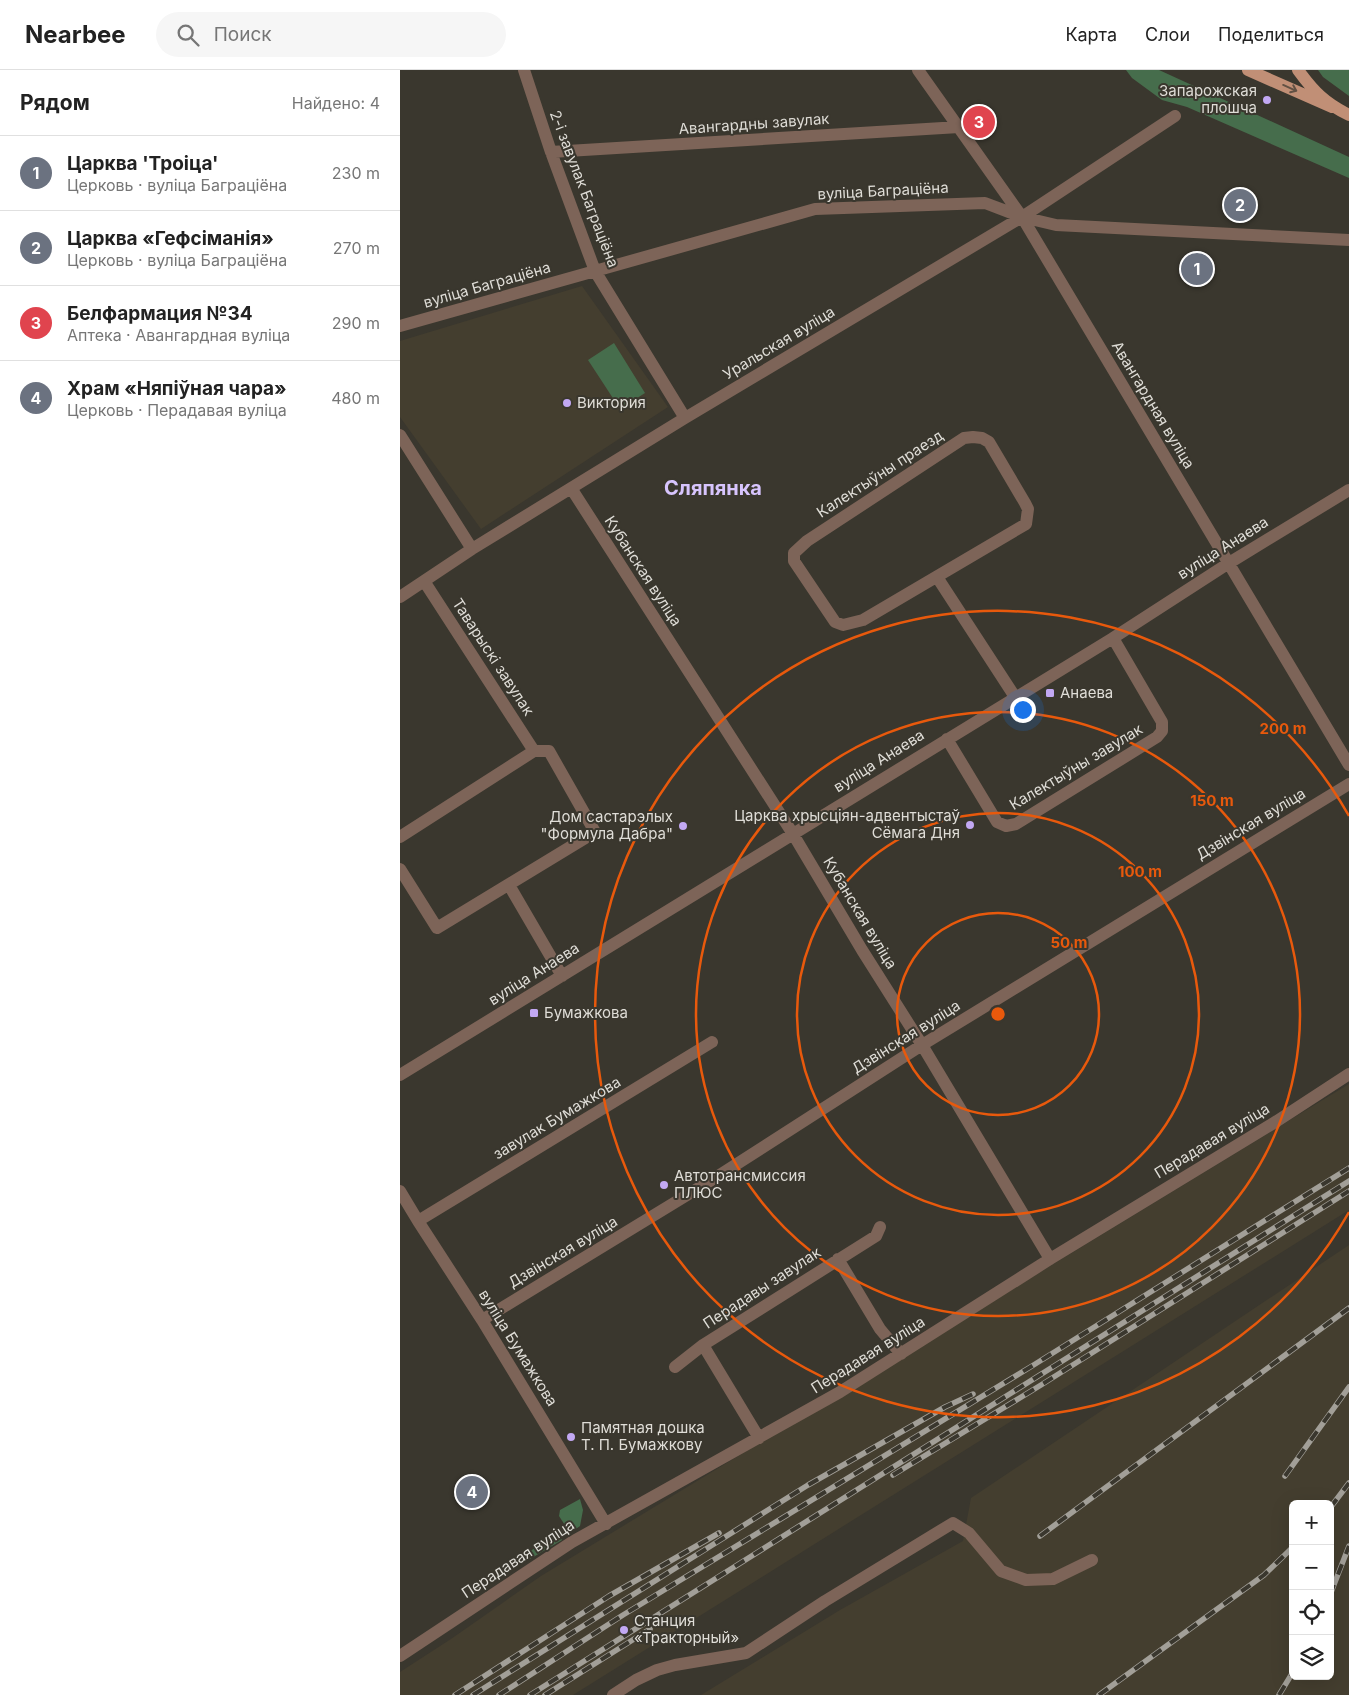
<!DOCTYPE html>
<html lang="ru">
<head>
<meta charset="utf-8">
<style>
	:root { --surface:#fff; --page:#f6f6f6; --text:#222; --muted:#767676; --line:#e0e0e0; --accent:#ea580c }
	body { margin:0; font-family:Inter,sans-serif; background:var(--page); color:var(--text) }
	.controls { position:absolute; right:15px; bottom:15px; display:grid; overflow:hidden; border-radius:8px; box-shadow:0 5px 20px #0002 }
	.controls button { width:45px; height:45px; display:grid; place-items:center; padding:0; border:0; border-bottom:1px solid var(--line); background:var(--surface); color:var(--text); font:25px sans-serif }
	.you { position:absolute; left:622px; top:639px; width:18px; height:18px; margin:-12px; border:4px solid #fff; border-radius:50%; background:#1a73e8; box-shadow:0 0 0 8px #1a73e833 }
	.badge { display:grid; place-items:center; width:32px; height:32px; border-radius:50%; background:var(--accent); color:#fff; font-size:16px; font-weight:700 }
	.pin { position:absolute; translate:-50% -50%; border:2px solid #fff; box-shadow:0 1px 5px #0006 }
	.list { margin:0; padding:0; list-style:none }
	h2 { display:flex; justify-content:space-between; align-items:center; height:65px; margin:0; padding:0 20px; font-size:21px }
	h2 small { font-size:16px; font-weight:400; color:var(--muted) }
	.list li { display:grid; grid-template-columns:32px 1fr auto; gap:15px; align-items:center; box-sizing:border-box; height:75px; padding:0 20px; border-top:1px solid var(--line) }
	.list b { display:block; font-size:19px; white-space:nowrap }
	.list p { margin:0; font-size:16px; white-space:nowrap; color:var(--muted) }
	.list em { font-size:16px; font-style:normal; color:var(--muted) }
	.icon { flex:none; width:28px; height:28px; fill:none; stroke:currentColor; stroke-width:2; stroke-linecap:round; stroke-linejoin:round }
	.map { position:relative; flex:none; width:949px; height:1625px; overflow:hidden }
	header { display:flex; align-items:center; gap:30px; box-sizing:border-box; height:70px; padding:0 25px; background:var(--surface); border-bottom:1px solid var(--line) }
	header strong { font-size:24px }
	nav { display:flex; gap:28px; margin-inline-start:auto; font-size:18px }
	.search { width:350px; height:45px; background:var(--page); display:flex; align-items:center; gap:12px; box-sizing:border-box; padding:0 18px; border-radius:28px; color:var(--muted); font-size:19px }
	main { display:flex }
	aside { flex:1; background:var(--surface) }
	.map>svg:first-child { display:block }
</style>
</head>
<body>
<header>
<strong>Nearbee</strong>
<div class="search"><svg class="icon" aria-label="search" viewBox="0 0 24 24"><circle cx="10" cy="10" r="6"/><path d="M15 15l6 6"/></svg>Поиск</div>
<nav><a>Карта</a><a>Слои</a><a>Поделиться</a></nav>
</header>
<main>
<aside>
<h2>Рядом<small>Найдено: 4</small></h2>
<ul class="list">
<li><span class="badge" style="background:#6b7280">1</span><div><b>Царква 'Троіца'</b><p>Церковь · вуліца Баграціёна</p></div><em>230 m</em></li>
<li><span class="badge" style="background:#6b7280">2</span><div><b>Царква «Гефсіманія»</b><p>Церковь · вуліца Баграціёна</p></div><em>270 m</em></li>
<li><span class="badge" style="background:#e0444e">3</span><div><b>Белфармация №34</b><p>Аптека · Авангардная вуліца</p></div><em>290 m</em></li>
<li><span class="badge" style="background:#6b7280">4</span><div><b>Храм «Няпіўная чара»</b><p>Церковь · Перадавая вуліца</p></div><em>480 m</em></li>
</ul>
</aside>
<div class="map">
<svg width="949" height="1625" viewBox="0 0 949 1625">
	<rect width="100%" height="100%" fill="#3a372e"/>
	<!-- built -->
	<path fill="#443e2f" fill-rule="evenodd" d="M182,216l86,121 -187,122 -81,-112v-76z
		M949,1014v126l-776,485h-173v-23l51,-33 90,-63z
		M949,1175v450h-648l139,-85 123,-69 8,-43zM893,1434h37v172h-37z"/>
	<!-- green -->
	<path fill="#466d4c" d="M726,0h33l190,87v21l-162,-71 -25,-7 -30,-22z
		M918,0h31v26l-26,-19z
		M214,273l31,50 -25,16 -32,-49z
		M180,1429l3,11 -3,16 -10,7 -11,-17 1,-6z
		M157,1463l5,7 -32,19 -4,-5z"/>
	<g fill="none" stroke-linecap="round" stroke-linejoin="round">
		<!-- minor -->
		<path stroke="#7d6458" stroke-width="12" d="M124,0l27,82 44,119 90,147
			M518,0l104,147 327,548
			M151,82l408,-25
			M0,256l415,-117 170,-6 37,14 34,8 293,15
			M0,365l72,114
			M573,367l9,1 7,4 36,61 3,6 -2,15 -163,96 -20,5 -8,-3 -41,-61v-8l13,-12 157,-103z
			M171,418l222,346 69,116 60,95 128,214
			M537,507l78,120
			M0,527l72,-48 213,-131 337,-201 153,-101
			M547,669l50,83 9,4 10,-2 141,-87 5,-6v-9l-49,-84
			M0,767l134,-86
			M0,799l37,59 158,-96 -46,-81h-15l-110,-170
			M109,815l53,91
			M0,1005l713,-437 116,-75 120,-73
			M0,1121l18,30 64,99 124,204
			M18,1151l294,-179
			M438,1189l42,70 21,25
			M82,1250l233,-142 207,-133 427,-261
			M303,1275l56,93
			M275,1297l28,-22 173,-109 4,-9
			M0,1586l172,-114 268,-150 210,-133 227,-138 72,-47
			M213,1625l23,-15 21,-10 18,-5 71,-12 79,-52 128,-78 16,10 32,38 25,9 27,-1 39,-19"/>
		<!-- major -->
		<path stroke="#c18f76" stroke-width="12" d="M848,0l84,37
			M898,0c16,22 27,33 51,45"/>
		<defs>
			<path id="rail" d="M493,1405l148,-90 308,-194
				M885,1406l64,-89
				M930,1438l19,-25
				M640,1466l309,-228
				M930,1525l19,-49
				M55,1625l154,-99 110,-63
				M73,1625l335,-210 137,-78 28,-13
				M99,1625l124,-80 409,-249 317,-198
				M130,1625l819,-514
				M145,1625l105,-66
				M699,1625l165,-120 29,-28
				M879,1625l14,-23"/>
		</defs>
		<!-- rail casing -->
		<use href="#rail" stroke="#a29f98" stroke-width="5.5"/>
		<!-- rail -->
		<use href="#rail" stroke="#3a372e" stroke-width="4" stroke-dasharray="11" stroke-linecap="butt"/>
	</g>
	<!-- one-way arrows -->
	<defs><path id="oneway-shaft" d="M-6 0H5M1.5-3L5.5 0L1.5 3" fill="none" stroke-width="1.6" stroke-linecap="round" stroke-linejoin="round" transform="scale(1.25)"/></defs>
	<use stroke="#625144" href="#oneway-shaft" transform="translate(890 18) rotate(24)"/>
	<!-- distance rings -->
	<g fill="none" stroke="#e8590c" stroke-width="2.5">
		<circle cx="598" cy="944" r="101"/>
		<circle cx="598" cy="944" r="201"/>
		<circle cx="598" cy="944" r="302"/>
		<path d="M949 1142A403 403 0 1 1 949 746"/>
	</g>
	<!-- markers -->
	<g fill="#c2a8f3" stroke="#3a372e" stroke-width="2">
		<circle cx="867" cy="30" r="5"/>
		<circle cx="167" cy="333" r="5"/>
		<rect x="645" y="618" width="10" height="10" rx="2.5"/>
		<circle cx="570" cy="755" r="5"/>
		<circle cx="283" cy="756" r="5"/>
		<rect x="129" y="938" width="10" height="10" rx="2.5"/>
		<circle cx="264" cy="1115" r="5"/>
		<circle cx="171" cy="1367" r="5"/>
		<circle cx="224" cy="1560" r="5"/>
	</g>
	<g text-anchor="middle" stroke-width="4" stroke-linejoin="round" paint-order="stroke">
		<!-- poi labels -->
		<g font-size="15" fill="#dfddd7" stroke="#3a372e" text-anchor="start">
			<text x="857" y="26" text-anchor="end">Запарожская<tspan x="857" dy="17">плошча</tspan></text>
			<text x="177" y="338">Виктория</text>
			<text x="660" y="628">Анаева</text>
			<text x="560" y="751" text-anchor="end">Царква хрысціян-адвентыстаў<tspan x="560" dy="17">Сёмага Дня</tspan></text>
			<text x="273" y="752" text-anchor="end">Дом састарэлых<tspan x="273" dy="17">"Формула Дабра"</tspan></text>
			<text x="144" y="948">Бумажкова</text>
			<text x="274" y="1111">Автотрансмиссия<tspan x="274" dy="17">ПЛЮС</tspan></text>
			<text x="181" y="1363">Памятная дошка<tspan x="181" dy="17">Т. П. Бумажкову</tspan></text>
			<text x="234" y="1556">Станция<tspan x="234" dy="17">«Тракторный»</tspan></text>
		</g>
		<!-- street labels -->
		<g font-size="15" fill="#dfddd7" stroke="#3a372e">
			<text transform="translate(354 54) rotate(-4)" y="5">Авангардны завулак</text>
			<text transform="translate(184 119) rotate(69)" y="5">2-і завулак Баграціёна</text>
			<text transform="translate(483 121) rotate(-3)" y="5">вуліца Баграціёна</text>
			<text transform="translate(87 215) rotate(-16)" y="5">вуліца Баграціёна</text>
			<text transform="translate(379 273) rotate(-31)" y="5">Уральская вуліца</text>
			<text transform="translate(753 335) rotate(59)" y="5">Авангардная вуліца</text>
			<text transform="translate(480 404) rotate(-33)" y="5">Калектыўны праезд</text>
			<text transform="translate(823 478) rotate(-32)" y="5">вуліца Анаева</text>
			<text transform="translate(243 501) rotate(57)" y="5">Кубанская вуліца</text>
			<text transform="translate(93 587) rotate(57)" y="5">Таварыскі завулак</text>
			<text transform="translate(479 691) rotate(-32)" y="5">вуліца Анаева</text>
			<text transform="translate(676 697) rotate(-31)" y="5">Калектыўны завулак</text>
			<text transform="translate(851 754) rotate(-31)" y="5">Дзвінская вуліца</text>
			<text transform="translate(460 843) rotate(59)" y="5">Кубанская вуліца</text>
			<text transform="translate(134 904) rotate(-32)" y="5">вуліца Анаева</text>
			<text transform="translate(506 967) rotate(-32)" y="5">Дзвінская вуліца</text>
			<text transform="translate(157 1048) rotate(-31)" y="5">завулак Бумажкова</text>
			<text transform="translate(812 1071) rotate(-31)" y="5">Перадавая вуліца</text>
			<text transform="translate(163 1182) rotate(-31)" y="5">Дзвінская вуліца</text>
			<text transform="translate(362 1218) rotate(-33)" y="5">Перадавы завулак</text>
			<text transform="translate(118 1278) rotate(58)" y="5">вуліца Бумажкова</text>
			<text transform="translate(468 1285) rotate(-32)" y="5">Перадавая вуліца</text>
			<text transform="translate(118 1489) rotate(-33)" y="5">Перадавая вуліца</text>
		</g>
		<!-- district labels -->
		<g font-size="20" font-weight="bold" fill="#d7c4fd" stroke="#3a372e">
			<text x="313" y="425">Сляпянка</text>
		</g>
	</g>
	<circle cx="598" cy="944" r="8" fill="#e8590c" stroke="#3a372e" stroke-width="2.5"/>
	<g font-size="15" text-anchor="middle" font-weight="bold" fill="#e8590c" stroke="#3a372e" stroke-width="4" stroke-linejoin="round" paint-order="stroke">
		<text x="883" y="664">200 m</text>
		<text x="812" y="736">150 m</text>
		<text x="740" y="807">100 m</text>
		<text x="669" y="878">50 m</text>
	</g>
</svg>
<div class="controls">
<button>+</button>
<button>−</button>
<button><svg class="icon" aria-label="locate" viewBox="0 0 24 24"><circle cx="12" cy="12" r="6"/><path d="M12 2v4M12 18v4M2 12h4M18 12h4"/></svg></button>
<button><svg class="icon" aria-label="layers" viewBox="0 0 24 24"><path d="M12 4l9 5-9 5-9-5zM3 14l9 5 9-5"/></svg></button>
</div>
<div class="you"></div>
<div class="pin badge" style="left:797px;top:199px;background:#6b7280">1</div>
<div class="pin badge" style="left:840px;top:135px;background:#6b7280">2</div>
<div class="pin badge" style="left:579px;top:52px;background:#e0444e">3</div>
<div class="pin badge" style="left:72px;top:1422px;background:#6b7280">4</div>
</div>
</main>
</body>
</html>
